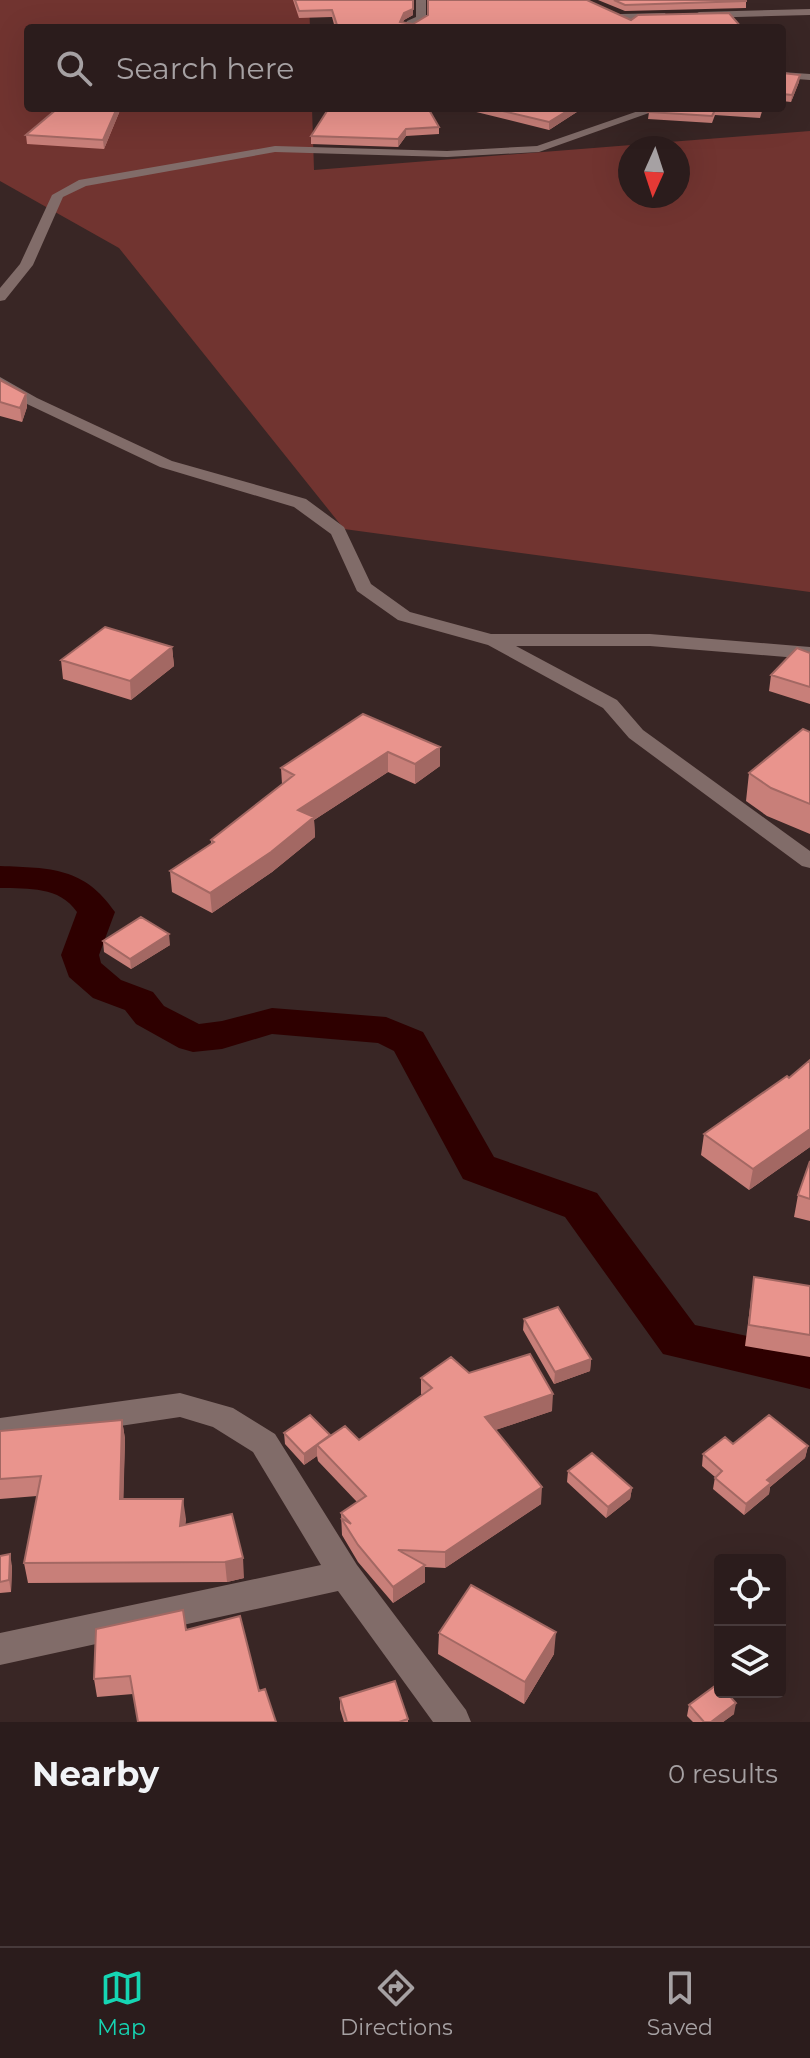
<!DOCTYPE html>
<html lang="en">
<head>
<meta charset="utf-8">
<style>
	:root { --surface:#2b1c1c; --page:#372929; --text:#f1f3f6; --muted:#a6a1a3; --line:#473a3b; --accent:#16d5b3 }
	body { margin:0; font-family:Montserrat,sans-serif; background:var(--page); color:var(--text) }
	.controls { position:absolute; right:24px; bottom:24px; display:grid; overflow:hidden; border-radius:8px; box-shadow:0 8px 32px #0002 }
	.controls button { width:72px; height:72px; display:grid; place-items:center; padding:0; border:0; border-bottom:2px solid var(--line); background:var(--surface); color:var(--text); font:40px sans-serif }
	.compass { position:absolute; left:618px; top:136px; width:72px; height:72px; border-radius:50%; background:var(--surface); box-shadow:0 8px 32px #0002; rotate:183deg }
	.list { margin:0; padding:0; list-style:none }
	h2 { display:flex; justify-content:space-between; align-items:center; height:104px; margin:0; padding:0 32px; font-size:34px }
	h2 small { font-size:26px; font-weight:400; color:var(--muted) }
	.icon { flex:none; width:44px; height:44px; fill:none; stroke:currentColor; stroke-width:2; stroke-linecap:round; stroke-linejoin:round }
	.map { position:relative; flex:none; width:810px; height:1722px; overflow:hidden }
	.search { position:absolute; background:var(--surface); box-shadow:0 8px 32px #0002; left:24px; right:24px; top:24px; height:88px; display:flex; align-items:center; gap:20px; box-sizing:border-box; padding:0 28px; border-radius:8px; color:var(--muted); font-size:30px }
	.sheet { height:224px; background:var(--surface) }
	nav { display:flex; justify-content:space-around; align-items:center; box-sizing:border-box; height:112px; border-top:2px solid var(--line); background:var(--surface); font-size:22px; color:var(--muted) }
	nav a { display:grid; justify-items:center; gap:4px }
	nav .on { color:var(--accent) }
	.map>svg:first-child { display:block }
</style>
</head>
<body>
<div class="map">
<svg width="810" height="1722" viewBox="0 0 810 1722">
	<rect width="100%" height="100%" fill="#392625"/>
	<!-- green -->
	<path fill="#713430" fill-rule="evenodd" d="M0,0h309l1,28h-282v80h284l2,62 496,-39v461l-466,-63 -225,-281 -119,-67zM630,148h48v48h-48z"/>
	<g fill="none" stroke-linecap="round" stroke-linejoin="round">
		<!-- canal -->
		<path fill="#2e0000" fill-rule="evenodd" d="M0,866c51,2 84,1 115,46l-16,43 2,8 20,17 32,12 11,14 35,18 23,-3 50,-13 114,9 37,15 71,125 103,36 98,132 115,24v40l-147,-35 -98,-137 -102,-38 -69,-128 -16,-8 -106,-9 -50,15 -29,3 -14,-4 -43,-24 -11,-14 -32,-12 -24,-21 -8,-22 16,-43c-18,-26 -48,-23 -77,-24z"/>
		<!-- minor -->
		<path fill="#816c69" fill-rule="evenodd" d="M416,0h10v19l-13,9h-10l4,-7 9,-4z
			M810,9v6l-111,3 -5,-3 5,-3z
			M665,13l3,5 -47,2 -5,-3 5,-3z
			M782,72l28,2v6l-28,-2z
			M647,108h16l-124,44 -92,5 -172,-5 -189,34 -23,11 -30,68 -28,35 -5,1v-13l20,-24 32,-69 27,-15 196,-34 172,5 90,-5z
			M0,377l37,21 135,63 134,38 38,28 27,57 39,28 81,22h159l160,13v12l-160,-13h-134l101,54 26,30 167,121v17l-8,-2 -173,-128 -26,-30 -115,-63 -90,-25 -41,-29 -26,-57 -37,-27 -134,-40 -133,-63 -27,-17z
			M180,1393l53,15 42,26 82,131 109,145 5,12h-38l-95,-131 -338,74v-32l321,-68 -68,-113 -40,-25 -33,-10 -180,27v-26z"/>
	</g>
	<!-- wall -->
	<path fill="#c87f79" d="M293,0h120v15l-9,5 -1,2 10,2 218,-4 111,8h-407l-3,-11 -33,1z
		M598,0h148v8l-121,3z
		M782,73l18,2 -1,7 -8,20 -9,-1z
		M58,108h63l-17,41 -77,-5 -1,-9z
		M329,108l110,19v7l-33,2 -8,11 -87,-3v-8z
		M460,108h123l-34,22z
		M656,108h107l-3,10 -45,-3 -3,8 -64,-4 1,-7z
		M0,380l26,14 1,13 -5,15 -22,-6z
		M172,647l2,19 -43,34 -68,-21 -2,-19z
		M810,653v51l-41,-13 2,-16z
		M363,714l77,52 -25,18 -27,-12 -74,48 1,17 -43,35 -60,41 -40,-21 -2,-21 41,-27v-4l71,-56 -1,-16z
		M810,732v102l-43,-18 -21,-15 3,-28z
		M103,941l67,4 -39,24 -27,-17z
		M810,1060v87l-61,43 -48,-35 3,-21 85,-56z
		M810,1161v60l-16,-4 4,-22z
		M754,1277l56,9v71l-65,-11z
		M524,1319l67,40 -1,12 -36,13 -31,-54z
		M469,1373l83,38 -57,19 46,74 -96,64 -20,-1v15l-32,21 -35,-41 -16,-27 -1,-22 16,-11 -39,-41 -1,-5 -13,9 -19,-21 -1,-11 46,3 29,4 63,-45 -1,-1v-16z
		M122,1420l3,19 -2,60 63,20 -1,6 59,53 -17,4 -199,1 -4,-20 13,-67 -37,3v-68z
		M733,1444l75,2 -3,12 -35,29 -1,7 -25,21 -31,-26 2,-12 -13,-11 1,-12z
		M568,1471l64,17 -2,11 -24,19 -39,-36z
		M0,1556l12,10 -1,26 -11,1z
		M186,1630l73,61 -126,3 -36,3 -3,-18z
		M439,1633l115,21 -30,50 -86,-50z
		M340,1698l68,21v3h-64l-4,-13z
		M689,1705l45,9 -11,8h-30l-6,-6z"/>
	<!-- shaded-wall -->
	<path fill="#a36863" d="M413,9v6l-9,5 -4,8v-6l4,-9z
		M800,75l-1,7 -8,20 1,-7z
		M117,108h4l-17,41 -1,-9z
		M572,108h11l-34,22v-8z
		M406,129v7l-8,11v-8z
		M26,394l1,13 -5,15 -2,-14z
		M172,647l2,19 -43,34 -1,-19z
		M440,747v19l-25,18v-20z
		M388,752v20l-74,48 1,17 -43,35 -60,41 -2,-20 88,-83z
		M169,934l1,11 -39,24 -1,-10z
		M810,1129v18l-61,43 4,-21z
		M591,1359l-1,12 -36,13 1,-12z
		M553,1394l-1,17 -68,23 1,-17z
		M122,1420l3,19 -2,80 -3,-20z
		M317,1445v11l-13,9v-11z
		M808,1446l-3,12 -35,29 -1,7 -25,21 2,-11 21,-24z
		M542,1487l-1,17 -96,64v-16z
		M632,1488l-2,11 -24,19 2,-11z
		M183,1499l3,20 -3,27 -3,-20z
		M10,1554l2,12 -1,26 -2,-12z
		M243,1558l1,20 -17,4 -2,-20z
		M425,1565v17l-32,21v-16z
		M556,1632l-2,22 -30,50 1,-22z
		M736,1703l-2,11 -11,8h-12z"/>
	<!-- building -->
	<path fill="#e9948d" stroke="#a36863" stroke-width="2" d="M295,0h118v9l-9,4 -4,9 13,2 15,-9v-15h159l44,20 7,-5 91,-2 13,15h-404l-6,-18 -33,1z
		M614,0h132v1l-121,4z
		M782,73l18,2 -8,20 -10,-1z
		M58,108h59l-14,32 -77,-5z
		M329,108h99l11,19 -33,2 -8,10 -87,-3z
		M490,108h82l-23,14z
		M656,108h60l-4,8 -63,-4z
		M724,108h37v2z
		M0,380l26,14 -6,14 -20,-6z
		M105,627l67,20 -42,34 -69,-21z
		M797,648l13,5v34l-39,-12z
		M363,714l77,33 -25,17 -27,-12 -90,58 16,7 -43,35 -61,41 -40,-22 44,-29 -3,-2 83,-65 -13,-7z
		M803,729l7,3v72l-39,-16 -22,-15z
		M141,917l28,17 -39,25 -27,-18z
		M810,1060v69l-57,40 -49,-35 83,-58 2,2z
		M810,1161v38l-12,-4z
		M754,1277l56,9v49l-61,-10z
		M558,1307l33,52 -36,13 -31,-53z
		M530,1354l23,40 -68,23 57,70 -97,65 -47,-2 27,15 -32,22 -35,-42 -17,-27 10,6 -10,-11 25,-17 -49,-51 28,-19 14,14 73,-52 -11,-10 30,-21 18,16z
		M310,1415l20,20 -26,19 -20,-21z
		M769,1415l39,31 -41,34 4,3 -25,21 -31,-26 7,-7 -19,-17 22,-17 8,7z
		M122,1420l-2,79h63l-3,27 52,-12 11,44 -18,4 -201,1 17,-87 -41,3v-48z
		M592,1453l40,35 -24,19 -40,-36z
		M10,1554l-1,26 -9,2v-26z
		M471,1585l85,47 -31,50 -86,-49z
		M183,1610l3,20 54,-14 19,75 6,-2 11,33h-138l-8,-46 -36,3 2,-50z
		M395,1681l13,38 -9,3h-52l-7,-24z
		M719,1683l1,2v7h6l10,11 -25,19h-7l-15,-17z"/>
</svg>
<div class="controls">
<button><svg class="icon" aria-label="locate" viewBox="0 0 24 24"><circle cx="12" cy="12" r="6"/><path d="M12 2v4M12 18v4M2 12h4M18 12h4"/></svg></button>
<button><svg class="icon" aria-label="layers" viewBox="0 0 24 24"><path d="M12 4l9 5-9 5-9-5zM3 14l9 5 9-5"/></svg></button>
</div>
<svg class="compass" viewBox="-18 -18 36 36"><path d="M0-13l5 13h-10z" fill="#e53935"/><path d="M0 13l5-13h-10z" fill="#a6a1a3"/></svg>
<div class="search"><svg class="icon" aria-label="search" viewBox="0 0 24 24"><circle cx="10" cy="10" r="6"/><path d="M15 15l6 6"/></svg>Search here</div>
</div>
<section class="sheet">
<h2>Nearby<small>0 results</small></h2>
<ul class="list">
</ul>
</section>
<nav>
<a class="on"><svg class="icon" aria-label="map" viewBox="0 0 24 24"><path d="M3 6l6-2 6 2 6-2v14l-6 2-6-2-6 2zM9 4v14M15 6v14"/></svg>Map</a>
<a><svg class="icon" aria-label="directions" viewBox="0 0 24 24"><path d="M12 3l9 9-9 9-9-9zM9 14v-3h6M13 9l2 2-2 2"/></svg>Directions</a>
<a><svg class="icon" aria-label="saved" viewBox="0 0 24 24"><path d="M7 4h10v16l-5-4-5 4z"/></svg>Saved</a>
</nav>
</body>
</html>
